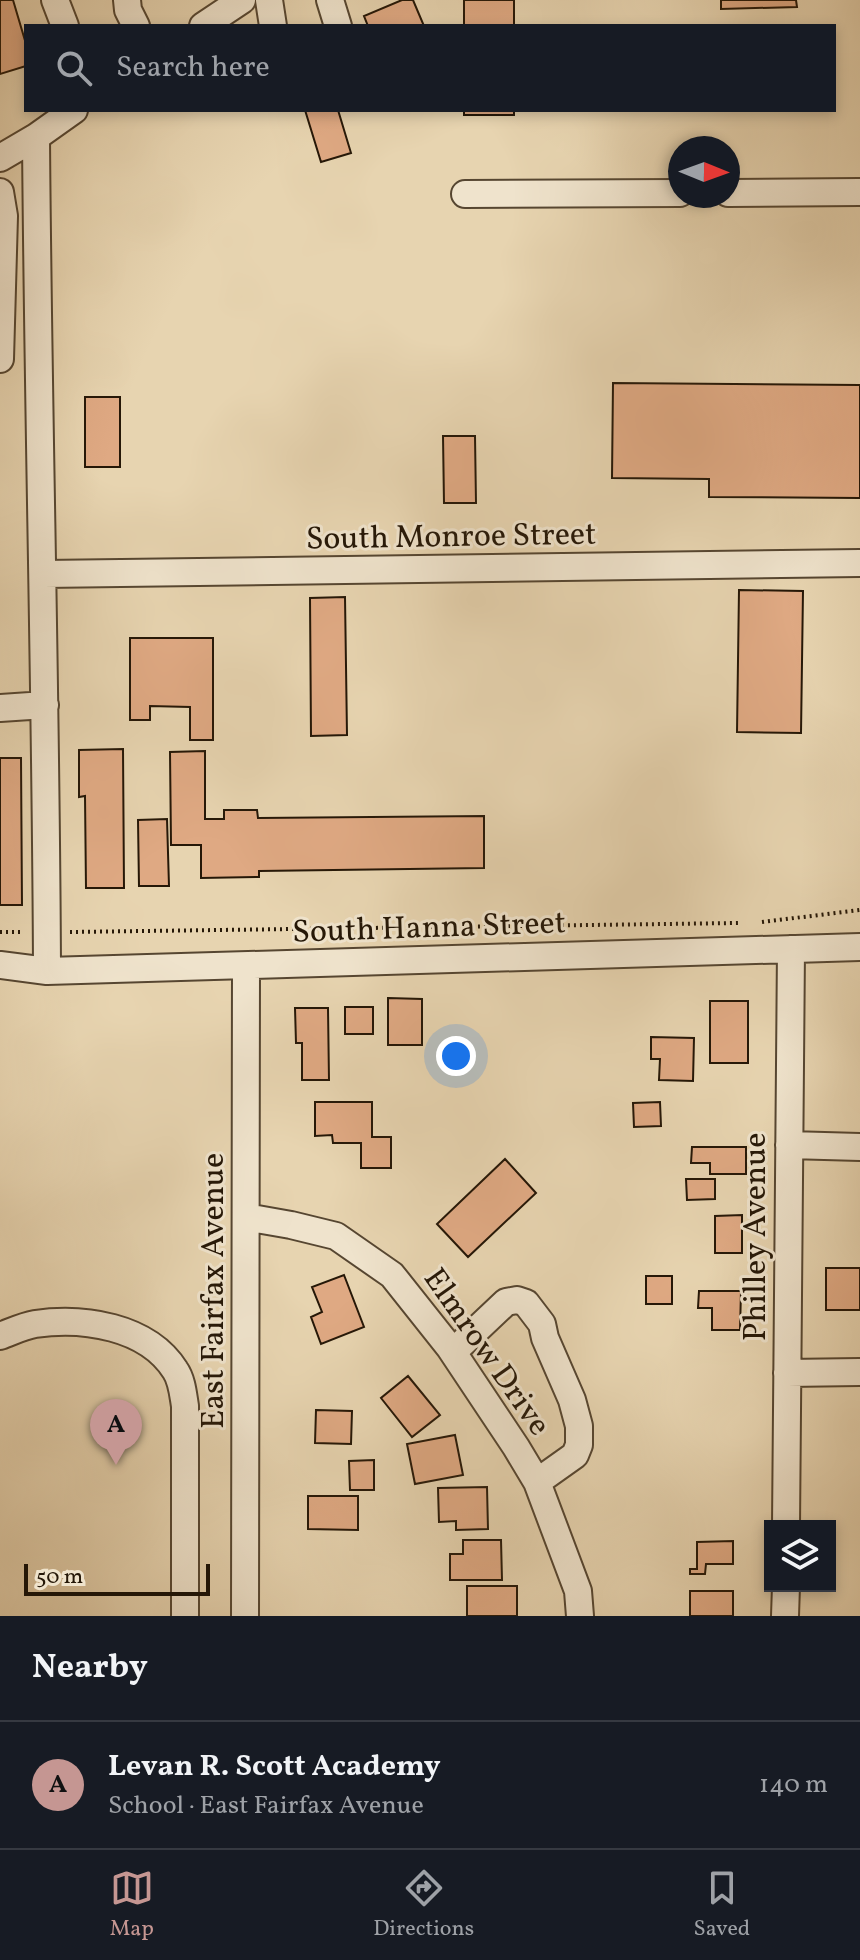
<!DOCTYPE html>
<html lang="en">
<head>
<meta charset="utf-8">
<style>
	:root { --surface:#171b24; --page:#20242c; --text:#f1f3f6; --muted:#9ea1a6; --line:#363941; --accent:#c59692 }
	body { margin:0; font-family:Vollkorn,serif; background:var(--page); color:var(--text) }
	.controls { position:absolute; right:24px; bottom:24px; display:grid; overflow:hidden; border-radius:0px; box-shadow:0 4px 12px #0003 }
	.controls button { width:72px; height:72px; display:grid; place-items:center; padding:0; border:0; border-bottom:2px solid var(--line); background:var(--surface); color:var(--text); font:40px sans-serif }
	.compass { position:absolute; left:668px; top:136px; width:72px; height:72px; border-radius:50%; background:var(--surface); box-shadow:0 4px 12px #0003; rotate:91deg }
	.scale { position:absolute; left:24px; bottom:20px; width:186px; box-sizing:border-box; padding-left:8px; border:4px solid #251707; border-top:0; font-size:22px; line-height:28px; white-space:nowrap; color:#251707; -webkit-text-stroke:6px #efe3cc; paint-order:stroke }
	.you { position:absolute; left:456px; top:1056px; width:28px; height:28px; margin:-20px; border:6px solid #fff; border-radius:50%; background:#1a73e8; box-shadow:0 0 0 12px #1a73e833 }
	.badge { display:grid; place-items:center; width:52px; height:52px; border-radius:50%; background:var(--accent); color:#111; font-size:26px; font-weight:700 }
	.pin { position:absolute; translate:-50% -66px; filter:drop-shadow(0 2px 4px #0008) }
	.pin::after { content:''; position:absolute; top:42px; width:28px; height:24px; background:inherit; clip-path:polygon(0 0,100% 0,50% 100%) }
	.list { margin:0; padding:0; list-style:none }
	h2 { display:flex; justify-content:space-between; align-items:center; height:104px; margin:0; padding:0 32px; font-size:34px }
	h2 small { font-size:26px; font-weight:400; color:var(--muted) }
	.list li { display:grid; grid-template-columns:52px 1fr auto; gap:24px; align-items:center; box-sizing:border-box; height:128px; padding:0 32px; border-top:2px solid var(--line) }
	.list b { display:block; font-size:30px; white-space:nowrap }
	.list p { margin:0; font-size:26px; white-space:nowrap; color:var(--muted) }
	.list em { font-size:26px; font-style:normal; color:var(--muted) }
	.icon { flex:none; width:44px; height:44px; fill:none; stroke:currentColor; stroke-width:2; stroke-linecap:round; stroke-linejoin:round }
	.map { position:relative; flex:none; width:860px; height:1616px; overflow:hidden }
	.search { position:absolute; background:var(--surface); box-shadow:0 4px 12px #0003; left:24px; right:24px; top:24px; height:88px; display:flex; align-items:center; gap:20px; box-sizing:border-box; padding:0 28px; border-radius:0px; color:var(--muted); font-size:30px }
	.sheet { height:232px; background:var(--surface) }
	nav { display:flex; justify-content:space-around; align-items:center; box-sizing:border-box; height:112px; border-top:2px solid var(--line); background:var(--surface); font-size:22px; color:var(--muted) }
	nav a { display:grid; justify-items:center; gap:4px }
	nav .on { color:var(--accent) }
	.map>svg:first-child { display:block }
</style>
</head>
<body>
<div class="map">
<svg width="860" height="1616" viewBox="0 0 860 1616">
	<rect width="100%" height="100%" fill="#e7d4b0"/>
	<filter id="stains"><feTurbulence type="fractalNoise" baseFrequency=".0025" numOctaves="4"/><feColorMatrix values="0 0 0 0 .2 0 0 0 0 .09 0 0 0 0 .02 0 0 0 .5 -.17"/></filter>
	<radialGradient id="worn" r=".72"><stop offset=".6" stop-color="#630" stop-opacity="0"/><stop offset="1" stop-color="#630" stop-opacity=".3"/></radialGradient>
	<!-- building -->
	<path fill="#dfa983" stroke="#251707" stroke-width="2" d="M0,0h13l13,44v22l-26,8z
		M402,0h11l11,26h-56l-4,-10z
		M464,0h50v26h-50z
		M721,0h75l1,7 -76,2z
		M305,110h33l13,43 -30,9z
		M464,110h50v5h-50z
		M613,383l247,2v113l-151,-1v-18l-97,-1z
		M85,397h35v70h-35z
		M443,436h32l1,67h-32z
		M739,590l64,1 -2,142 -64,-1z
		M345,597l2,138 -36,1 -1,-138z
		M130,638h83v102h-23v-33l-40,-1v14h-20z
		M123,749l1,139h-38l-1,-92 -6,1v-47z
		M205,751v68h19v-9h33l1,8 226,-2v52l-225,3v6l-58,1v-33h-30l-1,-93z
		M0,758h21l1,147h-22z
		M167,819l2,67h-30l-1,-66z
		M388,998l34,1v46h-34z
		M710,1001h38v62h-38z
		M345,1007h28v27h-28z
		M295,1008h33l1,72h-27v-37h-6z
		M651,1037l43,1 -1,43 -34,-1 1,-21h-9z
		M315,1102h57v35h19v31h-30v-25h-28l-1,-8 -17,1z
		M660,1102l1,24 -27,1 -1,-24z
		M692,1147h54v27h-36v-11h-19z
		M505,1159l31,34 -68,64 -31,-33z
		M686,1179h29v20l-28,1z
		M742,1215v38h-27v-37z
		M826,1268h34v42h-34z
		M344,1275l20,52 -43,17 -10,-27 11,-5 -10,-25z
		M646,1276h26v28h-26z
		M699,1291h42l-1,39h-28v-22h-14z
		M408,1376l32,39 -28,22 -31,-39z
		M316,1410l36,1 -1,33 -36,-1z
		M455,1435l8,40 -48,9 -8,-40z
		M374,1460v30h-24l-1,-29z
		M487,1487l1,42 -32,1v-9l-17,1 -1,-34z
		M308,1496h50v34l-50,-1z
		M463,1540h38l1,40h-52v-26h13z
		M733,1541v23h-27l-1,10h-15v-5h7v-27z
		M467,1586h50v30h-50z
		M690,1591h43v25h-43z"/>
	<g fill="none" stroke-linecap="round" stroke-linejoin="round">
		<defs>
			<path id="minor" d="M55,0l10,26
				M127,0l1,10 8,16
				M269,0l4,26
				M330,0l8,26
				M203,26l39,-26
				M36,137c2,278 10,556 11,834
				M0,158l36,-21 38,-27
				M0,192l4,24 -4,143
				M728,193l132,-1
				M465,194l215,-1
				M44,574l816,-11
				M0,708l45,-3
				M0,965l47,6 813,-24
				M789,1145l71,2
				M246,1217l45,8 45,11 56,39 58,73 66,99 21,35 41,109 2,25
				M0,1336c11,-4 23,-10 35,-12 48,-7 112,2 140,46 7,10 8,24 10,36v210
				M453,1352l53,-50 11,-2 9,3 16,21 3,14 27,62 7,26v19l-4,10 -38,27
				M787,1373l73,-1
				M786,1526l5,-577
				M245,1616l1,-650
				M785,1616l1,-30"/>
		</defs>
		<!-- minor casing -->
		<use href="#minor" stroke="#564631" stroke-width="30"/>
		<!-- path -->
		<path stroke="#251707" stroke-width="4" stroke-dasharray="2 4" stroke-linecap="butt" d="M762,922l98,-12
			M0,932h22
			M70,932l668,-9"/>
		<!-- minor -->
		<use href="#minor" stroke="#efe3cc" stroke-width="26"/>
	</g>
	<g text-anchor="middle" stroke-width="6" stroke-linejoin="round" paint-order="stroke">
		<!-- street labels -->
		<g font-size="32" fill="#251707" stroke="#efe3cc">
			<text transform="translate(451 535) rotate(-1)" y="11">South Monroe Street</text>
			<text transform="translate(429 926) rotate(-2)" y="11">South Hanna Street</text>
			<text transform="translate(754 1237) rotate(-90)" y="11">Philley Avenue</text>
			<text transform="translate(212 1291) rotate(-90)" y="11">East Fairfax Avenue</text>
			<text transform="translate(488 1351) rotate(55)" y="11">Elmrow Drive</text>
		</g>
	</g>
	<rect width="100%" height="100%" filter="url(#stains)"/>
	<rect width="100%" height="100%" fill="url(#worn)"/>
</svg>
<div class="controls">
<button><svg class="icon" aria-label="layers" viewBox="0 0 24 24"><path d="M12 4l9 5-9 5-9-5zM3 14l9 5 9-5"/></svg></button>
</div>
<svg class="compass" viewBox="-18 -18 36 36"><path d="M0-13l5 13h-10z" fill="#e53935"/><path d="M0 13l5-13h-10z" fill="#9ea1a6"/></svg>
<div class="scale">50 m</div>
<div class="you"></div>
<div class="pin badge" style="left:116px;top:1465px">A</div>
<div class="search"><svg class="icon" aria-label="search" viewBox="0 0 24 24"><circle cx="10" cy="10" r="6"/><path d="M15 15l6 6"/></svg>Search here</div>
</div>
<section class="sheet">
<h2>Nearby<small></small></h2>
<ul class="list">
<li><span class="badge">A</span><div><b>Levan R. Scott Academy</b><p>School · East Fairfax Avenue</p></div><em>140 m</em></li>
</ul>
</section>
<nav>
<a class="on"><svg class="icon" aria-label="map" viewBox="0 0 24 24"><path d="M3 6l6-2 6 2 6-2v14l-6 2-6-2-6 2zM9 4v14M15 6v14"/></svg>Map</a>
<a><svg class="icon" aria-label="directions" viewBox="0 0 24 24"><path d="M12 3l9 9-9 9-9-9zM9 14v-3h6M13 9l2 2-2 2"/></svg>Directions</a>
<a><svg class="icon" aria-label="saved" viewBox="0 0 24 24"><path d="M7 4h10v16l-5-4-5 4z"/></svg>Saved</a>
</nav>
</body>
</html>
